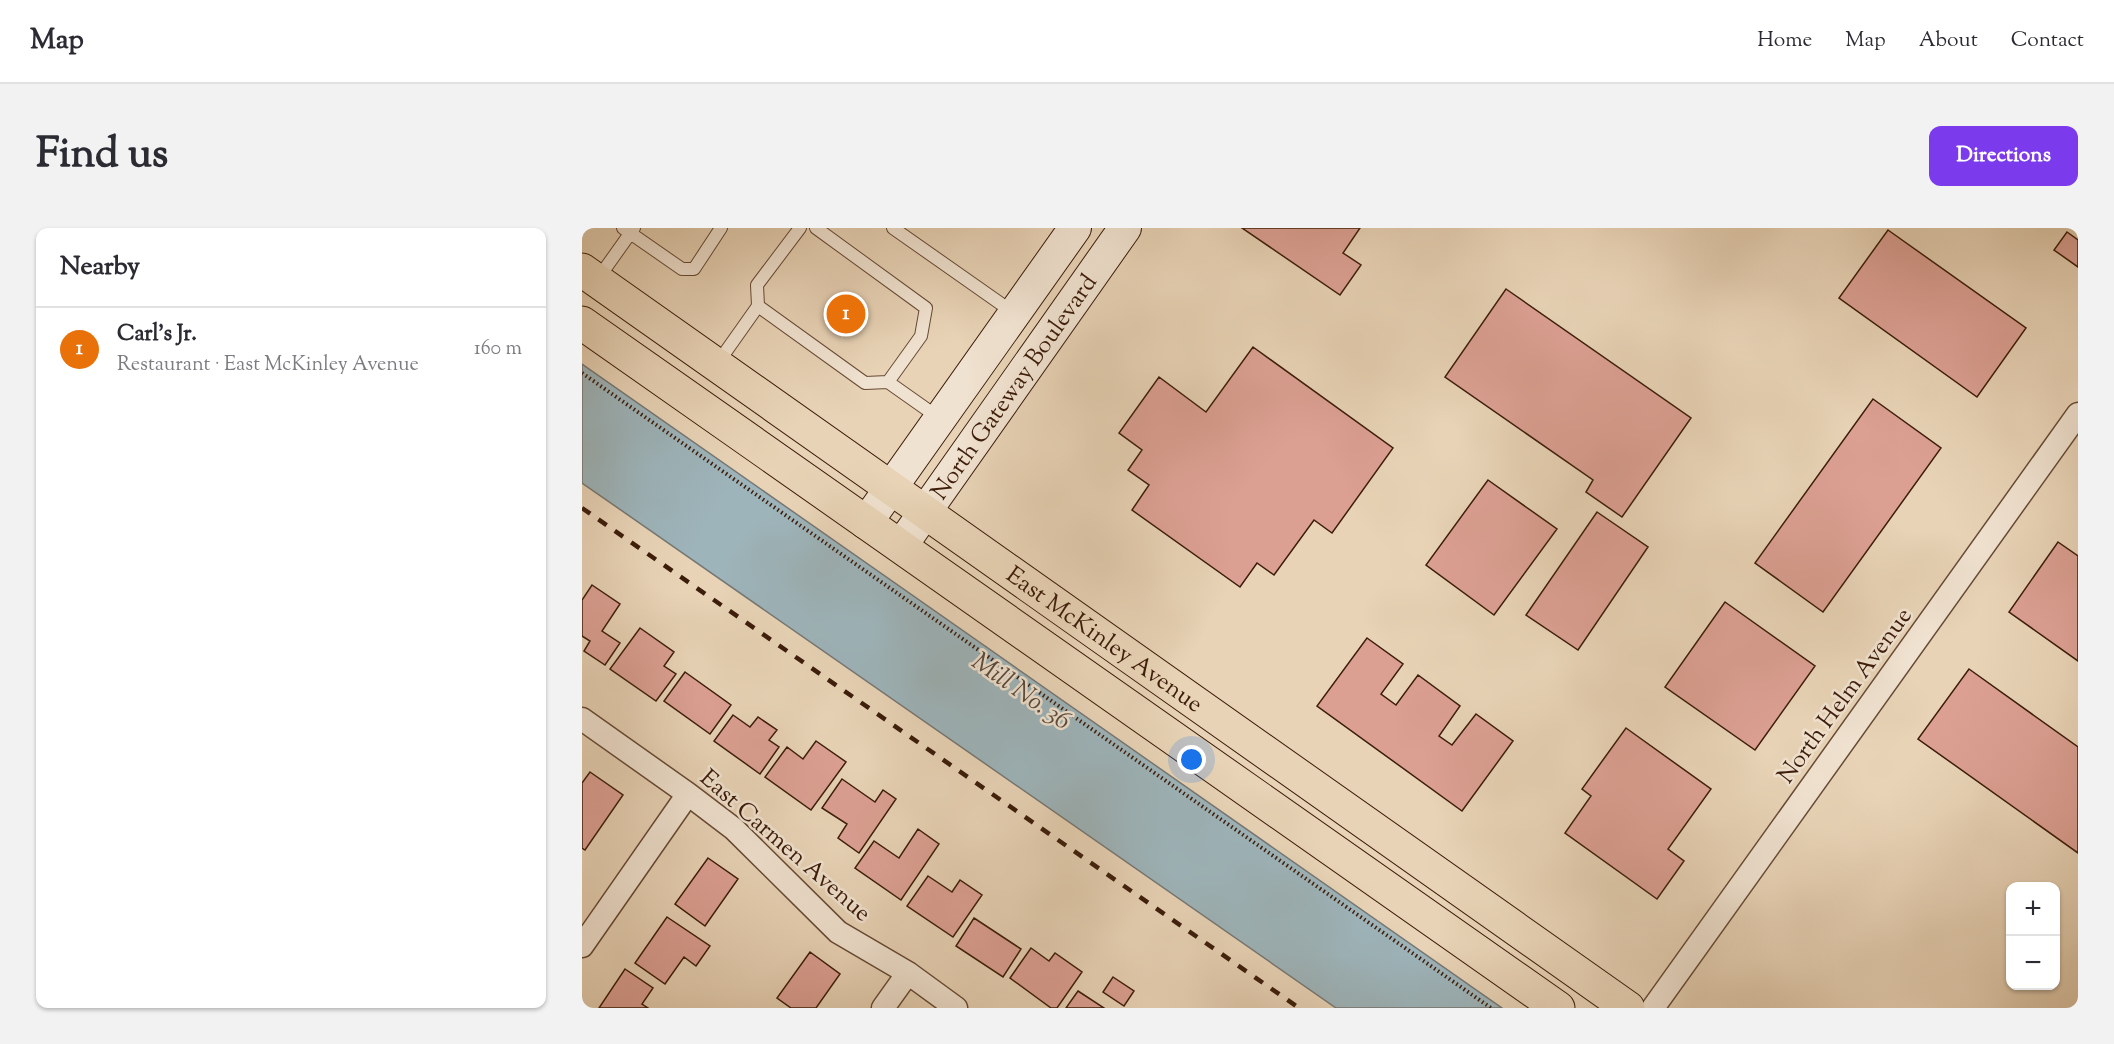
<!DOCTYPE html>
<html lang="en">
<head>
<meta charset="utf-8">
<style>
	:root { --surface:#fff; --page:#f2f2f3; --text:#2b2b33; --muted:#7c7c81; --line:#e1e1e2; --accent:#7c3aed }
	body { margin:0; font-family:"Sorts Mill Goudy",serif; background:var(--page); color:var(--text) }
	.controls { position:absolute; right:18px; bottom:18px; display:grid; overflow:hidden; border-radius:12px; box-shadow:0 2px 4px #0004 }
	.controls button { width:54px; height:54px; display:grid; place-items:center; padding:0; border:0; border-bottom:2px solid var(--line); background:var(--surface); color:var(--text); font:30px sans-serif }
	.you { position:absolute; left:610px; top:532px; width:21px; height:21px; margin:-15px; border:4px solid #fff; border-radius:50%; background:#1a73e8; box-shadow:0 0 0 9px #1a73e833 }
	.badge { display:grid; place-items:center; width:39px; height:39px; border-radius:50%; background:var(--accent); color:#fff; font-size:20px; font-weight:700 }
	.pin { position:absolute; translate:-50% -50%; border:3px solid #fff; box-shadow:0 2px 6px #0006 }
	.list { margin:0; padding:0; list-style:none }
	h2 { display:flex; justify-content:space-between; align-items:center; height:78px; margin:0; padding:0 24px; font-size:26px }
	h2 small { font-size:20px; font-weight:400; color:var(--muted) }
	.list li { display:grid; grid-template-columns:39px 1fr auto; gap:18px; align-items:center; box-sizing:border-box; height:84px; padding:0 24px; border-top:2px solid var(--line) }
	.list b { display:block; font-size:22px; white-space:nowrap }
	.list p { margin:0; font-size:20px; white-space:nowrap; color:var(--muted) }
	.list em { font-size:20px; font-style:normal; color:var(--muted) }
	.map { position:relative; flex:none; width:1496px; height:780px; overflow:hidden; border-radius:12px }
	header { display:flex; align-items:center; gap:36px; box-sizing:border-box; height:84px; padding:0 30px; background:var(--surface); border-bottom:2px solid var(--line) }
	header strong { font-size:28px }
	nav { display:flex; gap:33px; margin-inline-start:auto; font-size:21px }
	.intro { display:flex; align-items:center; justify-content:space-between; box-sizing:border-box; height:144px; padding:0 36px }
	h1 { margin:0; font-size:42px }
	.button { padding:15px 27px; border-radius:12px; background:var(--accent); color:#fff; font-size:21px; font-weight:700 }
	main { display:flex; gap:36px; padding:0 36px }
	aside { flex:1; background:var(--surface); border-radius:12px; box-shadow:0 2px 4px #0004 }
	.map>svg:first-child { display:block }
</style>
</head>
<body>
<header>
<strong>Map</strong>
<nav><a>Home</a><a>Map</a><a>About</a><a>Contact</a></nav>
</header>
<div class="intro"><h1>Find us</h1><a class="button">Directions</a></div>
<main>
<aside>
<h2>Nearby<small></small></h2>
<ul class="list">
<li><span class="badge" style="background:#e8710a">1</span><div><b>Carl's Jr.</b><p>Restaurant · East McKinley Avenue</p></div><em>160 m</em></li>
</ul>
</aside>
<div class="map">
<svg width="1496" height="780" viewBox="0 0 1496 780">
	<rect width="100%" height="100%" fill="#e8d3b6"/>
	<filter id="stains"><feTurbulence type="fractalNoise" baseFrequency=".00333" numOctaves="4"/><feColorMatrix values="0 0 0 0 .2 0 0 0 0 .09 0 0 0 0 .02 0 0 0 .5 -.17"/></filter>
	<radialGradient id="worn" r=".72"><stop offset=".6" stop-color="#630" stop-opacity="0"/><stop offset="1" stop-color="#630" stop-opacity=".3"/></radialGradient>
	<!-- water -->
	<path fill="#9db4ba" stroke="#767774" stroke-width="1.5" d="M0,136l920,644h-166l-754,-525z"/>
	<!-- building -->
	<path fill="#dca093" stroke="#3c1c0a" stroke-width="1.5" d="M660,0h118l-17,25 18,12 -21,30z
		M1306,2l138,98 -49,69 -138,-99z
		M1485,4l11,8v27l-24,-17z
		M924,61l185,129 -69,99 -36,-25 7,-12 -148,-103z
		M671,119l140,101 -61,85 -18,-13 -40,55 -17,-12 -17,24 -108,-77 17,-25 -21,-15 14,-20 -23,-17 40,-56 47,35z
		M1291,171l68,49 -118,164 -68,-49z
		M906,252l69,49 -63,86 -68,-50z
		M1015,284l51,35 -70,103 -52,-35z
		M1476,314l20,14v105l-69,-49z
		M10,357l28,19 -18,27 18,12 -15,22 -21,-14 6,-10 -8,-5v-36z
		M1143,374l90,64 -60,84 -90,-63z
		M58,400l34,24 -10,14 12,8 -20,27 -46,-32z
		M785,410l36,26 -22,30 15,11 22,-30 42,31 -21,30 13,9 24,-31 37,27 -51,70 -145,-105z
		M1387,441l109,78v106l-160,-114z
		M103,444l46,33 -21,29 -46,-33z
		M151,487l17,12 8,-10 19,13 -8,10 10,7 -19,27 -46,-33z
		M1044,500l85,61 -43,60 16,12 -27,38 -92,-66 26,-37 -9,-7z
		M234,513l30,21 -35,48 -46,-33 22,-30 16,12z
		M8,544l33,23 -38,55 -3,-2v-65z
		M260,551l33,23 8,-12 13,9 -37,54 -21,-15 9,-14 -25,-16z
		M336,601l21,15 -38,56 -46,-32 19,-27 25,17z
		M126,630l30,21 -33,47 -30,-22z
		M346,648l24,16 8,-12 22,15 -29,42 -46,-31z
		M85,689l43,29 -14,20 -12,-9 -19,27 -30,-21z
		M392,690l47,31 -18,28 -47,-31z
		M449,720l18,13 6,-8 27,19 -25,36h-6l-41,-30z
		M228,724l30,22 -24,34h-25l-14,-10z
		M43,741l28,19 -11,16 6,4h-49z
		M531,749l21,14 -10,15 -21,-14z
		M496,763l26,17h-38z"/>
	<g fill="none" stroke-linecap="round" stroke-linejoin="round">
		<defs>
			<path id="service" d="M41,0l59,41h12l27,-41
				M234,0l110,80 -5,28 -33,46
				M311,0l121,85
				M15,52l37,-52
				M176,78l-1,-21 43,-57
				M135,136l41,-58 107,77 23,-1 51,36"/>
			<path id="minor" d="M0,491l106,75 46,35 104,103 70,41 48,35
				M0,718l106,-152
				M301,780l25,-35
				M1071,780l425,-594"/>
			<g id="secondary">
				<path d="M284,295l209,-295"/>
				<path id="s1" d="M319,318l224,-318"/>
			</g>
			<g id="primary">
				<path id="s2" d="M0,42l1046,738"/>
				<path d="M0,95l976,685"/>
			</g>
		</defs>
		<!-- service casing -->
		<use href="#service" stroke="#674a35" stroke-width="14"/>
		<!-- minor casing -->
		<use href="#minor" stroke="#674a35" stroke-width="25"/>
		<!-- secondary casing -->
		<use href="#secondary" stroke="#3c1c0a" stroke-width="34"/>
		<!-- primary casing -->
		<use href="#primary" stroke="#3c1c0a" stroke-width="35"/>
		<!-- path -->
		<path stroke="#3c1c0a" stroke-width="4" stroke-dasharray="1.5 3" stroke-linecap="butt" d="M0,145l909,635"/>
		<!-- service -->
		<use href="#service" stroke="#f0e2d0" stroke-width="12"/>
		<!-- minor -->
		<use href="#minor" stroke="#f0e2d0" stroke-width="22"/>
		<!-- secondary -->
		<use href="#secondary" stroke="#f0e2d0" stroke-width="32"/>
		<!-- primary -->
		<use href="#primary" stroke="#e8d3b6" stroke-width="33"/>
		<!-- rail -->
		<path stroke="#3c1c0a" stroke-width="4.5" stroke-dasharray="10 10" stroke-linecap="butt" d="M0,280l717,500"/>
	</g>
	<g text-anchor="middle" stroke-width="5" stroke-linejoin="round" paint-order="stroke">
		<!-- street labels -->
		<g font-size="24" fill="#3c1c0a" stroke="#f0e2d0">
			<text dy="8" stroke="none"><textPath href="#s1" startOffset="195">North Gateway Boulevard</textPath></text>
			<text dy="8" stroke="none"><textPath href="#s2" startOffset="640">East McKinley Avenue</textPath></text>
			<text transform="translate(1262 467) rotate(-54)" y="8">North Helm Avenue</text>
			<text transform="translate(204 617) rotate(41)" y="8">East Carmen Avenue</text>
		</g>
		<!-- water labels -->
		<g font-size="26" font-style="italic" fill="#594a3f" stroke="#f0e2d0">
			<text transform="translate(440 462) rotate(35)" y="9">Mill No. 36</text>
		</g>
	</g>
	<rect width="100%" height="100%" filter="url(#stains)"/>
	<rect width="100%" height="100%" fill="url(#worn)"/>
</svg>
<div class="controls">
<button>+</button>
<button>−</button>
</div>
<div class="you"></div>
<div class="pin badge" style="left:264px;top:86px;background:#e8710a">1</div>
</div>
</main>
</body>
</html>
